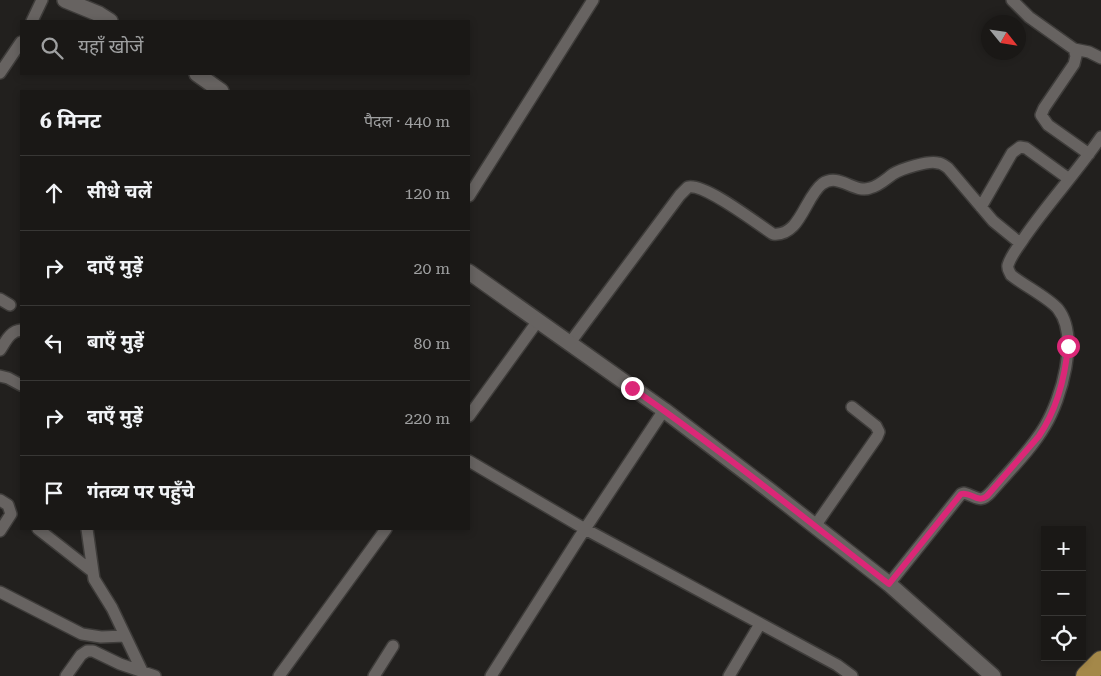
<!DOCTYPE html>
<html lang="hi">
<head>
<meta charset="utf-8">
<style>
	:root { --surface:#1a1816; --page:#272523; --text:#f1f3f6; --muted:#9fa0a1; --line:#383735 }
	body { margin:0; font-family:"Roboto Serif","Noto Sans Devanagari",serif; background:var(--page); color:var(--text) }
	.controls { position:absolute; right:15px; bottom:15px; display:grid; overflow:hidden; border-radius:0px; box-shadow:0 2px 8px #0003 }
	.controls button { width:45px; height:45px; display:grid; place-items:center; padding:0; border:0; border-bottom:1px solid var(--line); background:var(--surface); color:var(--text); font:25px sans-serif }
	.compass { position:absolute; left:981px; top:15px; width:45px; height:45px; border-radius:50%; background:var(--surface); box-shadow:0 2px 8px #0003; rotate:120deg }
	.stop { position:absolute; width:15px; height:15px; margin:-11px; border:4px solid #db2777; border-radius:50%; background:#fff }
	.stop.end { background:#db2777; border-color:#fff; box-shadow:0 1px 5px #0008 }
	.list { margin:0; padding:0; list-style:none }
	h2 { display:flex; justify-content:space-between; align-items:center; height:65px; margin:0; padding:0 20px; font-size:21px }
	h2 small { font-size:16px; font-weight:400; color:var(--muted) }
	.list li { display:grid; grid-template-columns:32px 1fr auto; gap:15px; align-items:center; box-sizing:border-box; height:75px; padding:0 20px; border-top:1px solid var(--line) }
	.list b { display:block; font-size:19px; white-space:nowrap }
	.list em { font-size:16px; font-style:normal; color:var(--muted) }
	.icon { flex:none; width:28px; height:28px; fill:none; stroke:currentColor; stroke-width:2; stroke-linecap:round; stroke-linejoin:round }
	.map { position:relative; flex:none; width:1101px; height:676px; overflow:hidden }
	.search { position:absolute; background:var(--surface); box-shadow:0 2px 8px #0003; left:20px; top:20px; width:450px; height:55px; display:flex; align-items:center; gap:12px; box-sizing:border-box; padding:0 18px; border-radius:0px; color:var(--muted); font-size:19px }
	.panel { position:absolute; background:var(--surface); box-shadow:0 2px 8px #0003; left:20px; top:90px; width:450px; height:440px; border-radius:0px }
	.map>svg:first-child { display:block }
</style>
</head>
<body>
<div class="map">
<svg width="1101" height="676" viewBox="0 0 1101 676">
	<rect width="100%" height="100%" fill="#22201e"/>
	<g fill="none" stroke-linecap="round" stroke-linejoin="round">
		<defs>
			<path id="minor" d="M1012,0l17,17 45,32 2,7 -2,8 -30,44 -3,7 7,10 41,29
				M32,21l10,-21
				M1074,49l15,3 12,6
				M0,73l21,-31
				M469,196l124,-196
				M981,207l31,-54 8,-6 6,1 43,31
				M0,299l10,6
				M569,344l111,-149 8,-8c17,-4 68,36 85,47 27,3 32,-37 49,-50 17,-12 32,10 48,4 9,-2 16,-9 23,-14 8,-5 36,-14 45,-11 4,0 7,3 10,5l45,53 27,22
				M0,350c6,-9 10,-19 21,-20
				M0,376l8,2 13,7
				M469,416l68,-94
				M469,461l116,68 252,136 15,11
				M0,500l8,5 3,9 -11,17
				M815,526l62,-89 2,-5 -3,-6 -24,-19
				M38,529l55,43
				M87,529l7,50 18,29 31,65
				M889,584l72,-90 3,-1c14,4 16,11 27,-1 18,-21 40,-42 54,-66 16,-27 35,-89 13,-117 -9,-11 -35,-24 -47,-34 -2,-4 -4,-6 -3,-10 3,-10 11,-19 16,-27 24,-35 53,-66 77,-101
				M0,592l82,42 19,3 24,-1
				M66,676l15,-21 6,-4h6l27,13 35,12
				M279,676l107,-147
				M374,676l19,-30
				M491,676l88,-138 85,-128
				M729,676l31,-52"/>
			<path id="tertiary" d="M65,0l34,14 11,7
				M197,74l24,17
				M469,272l195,138 105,80 120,94 104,92"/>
			<path id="trunk" d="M1086,676l15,-15"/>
		</defs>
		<!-- minor casing -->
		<use href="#minor" stroke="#3e3c3a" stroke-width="14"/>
		<!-- tertiary casing -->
		<use href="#tertiary" stroke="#3e3c3a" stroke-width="18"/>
		<!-- trunk casing -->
		<use href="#trunk" stroke="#3e3c3a" stroke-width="22"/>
		<!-- minor -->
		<use href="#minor" stroke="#676361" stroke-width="11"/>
		<!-- tertiary -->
		<use href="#tertiary" stroke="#676361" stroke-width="15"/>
		<!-- trunk -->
		<use href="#trunk" stroke="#a48849" stroke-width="20"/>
	</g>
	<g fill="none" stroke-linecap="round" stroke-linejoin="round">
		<!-- route -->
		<path stroke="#db2777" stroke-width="6" d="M632,388c89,62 172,130 257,196l72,-90c10,-3 16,10 26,2l52,-60c18,-27 26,-58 29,-90"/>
	</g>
</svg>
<div class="controls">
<button>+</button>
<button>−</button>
<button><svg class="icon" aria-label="locate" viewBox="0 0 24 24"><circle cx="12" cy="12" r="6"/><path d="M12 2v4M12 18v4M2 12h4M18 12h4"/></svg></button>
</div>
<svg class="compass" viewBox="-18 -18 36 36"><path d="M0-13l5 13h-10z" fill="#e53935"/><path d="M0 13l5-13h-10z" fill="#9fa0a1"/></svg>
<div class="stop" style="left:1068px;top:346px"></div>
<div class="stop end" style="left:632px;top:388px"></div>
<div class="search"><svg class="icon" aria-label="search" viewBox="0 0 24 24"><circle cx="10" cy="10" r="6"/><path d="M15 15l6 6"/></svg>यहाँ खोजें</div>
<section class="panel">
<h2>6 मिनट<small>पैदल · 440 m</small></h2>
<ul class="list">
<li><svg class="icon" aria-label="ahead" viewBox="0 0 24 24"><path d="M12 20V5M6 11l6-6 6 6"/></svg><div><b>सीधे चलें</b></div><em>120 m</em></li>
<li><svg class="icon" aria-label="right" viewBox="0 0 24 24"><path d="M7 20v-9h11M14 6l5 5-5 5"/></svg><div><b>दाएँ मुड़ें</b></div><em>20 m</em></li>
<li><svg class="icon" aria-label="left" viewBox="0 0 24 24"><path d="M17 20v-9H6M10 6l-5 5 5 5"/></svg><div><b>बाएँ मुड़ें</b></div><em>80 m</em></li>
<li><svg class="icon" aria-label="right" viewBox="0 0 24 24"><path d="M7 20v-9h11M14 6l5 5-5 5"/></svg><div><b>दाएँ मुड़ें</b></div><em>220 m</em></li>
<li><svg class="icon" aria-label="arrive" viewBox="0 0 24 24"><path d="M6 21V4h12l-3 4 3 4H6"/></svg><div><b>गंतव्य पर पहुँचे</b></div></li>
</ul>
</section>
</div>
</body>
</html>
